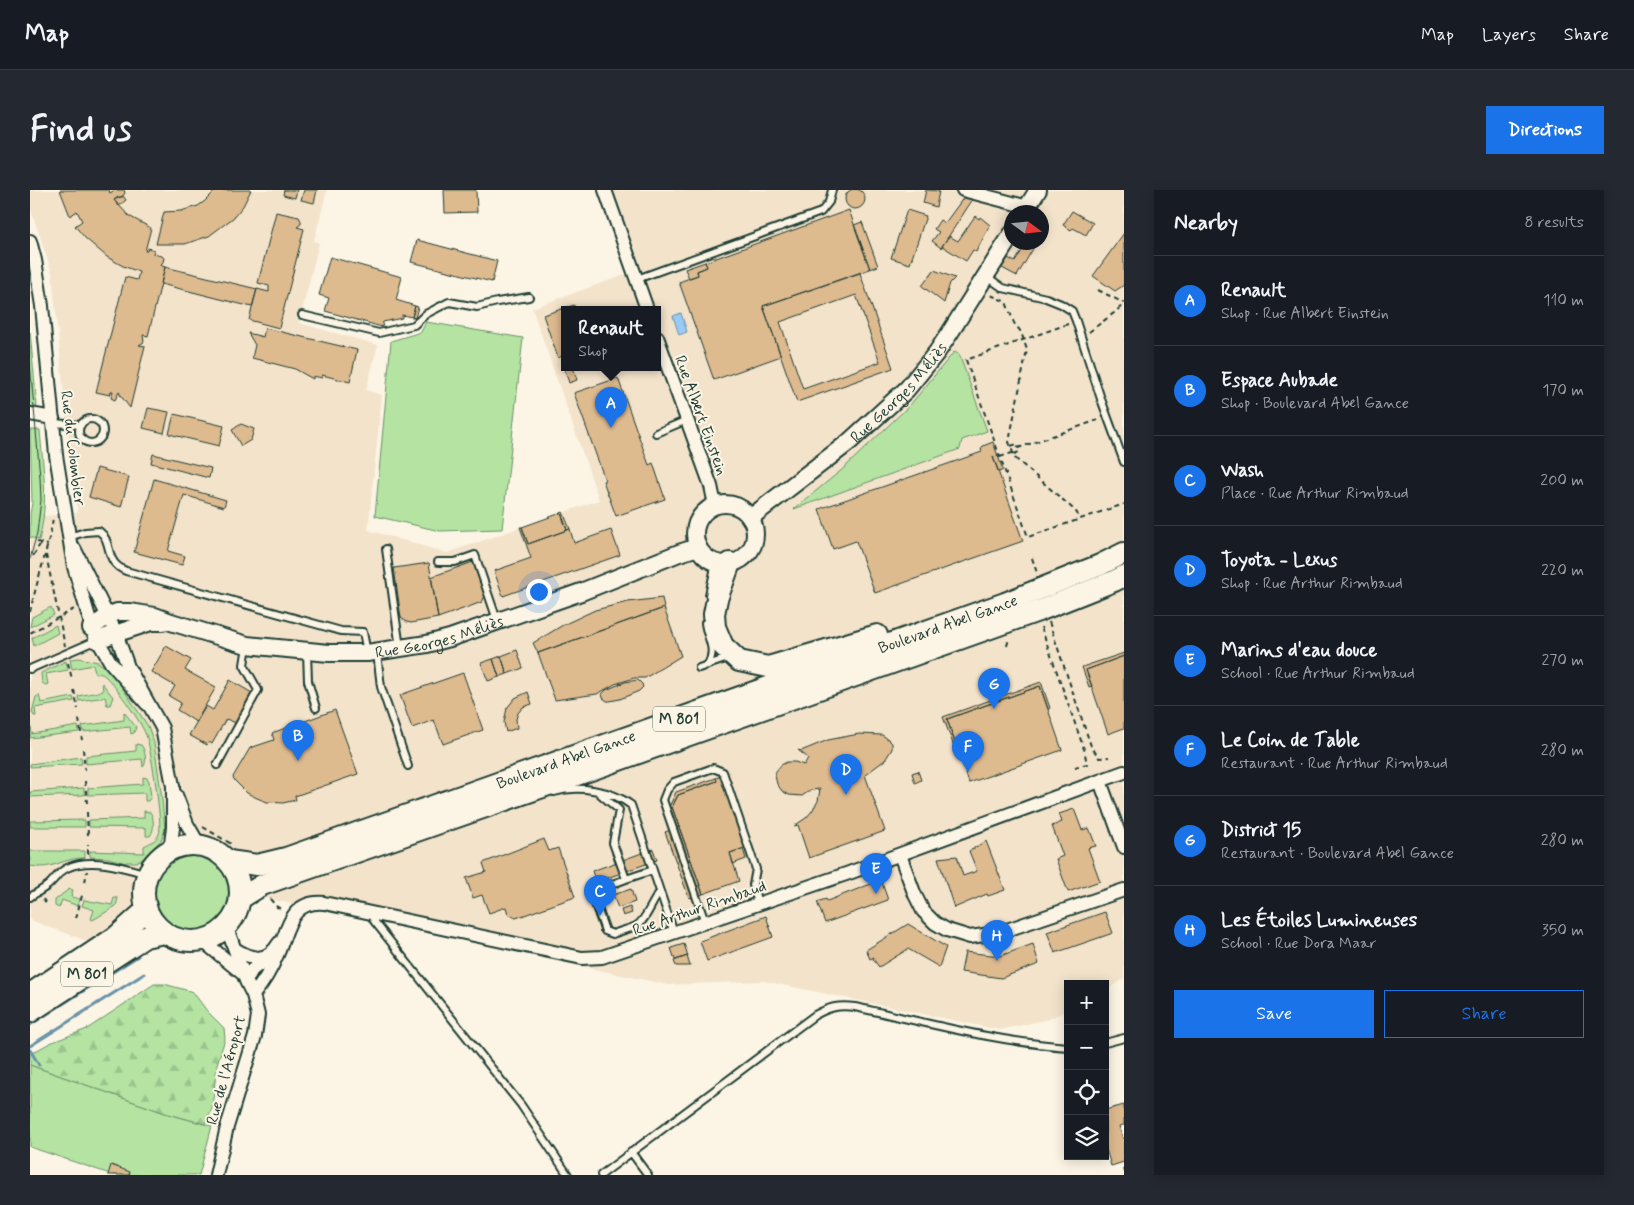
<!DOCTYPE html>
<html lang="en">
<head>
<meta charset="utf-8">
<style>
	:root { --surface:#171b24; --page:#242831; --text:#f1f3f6; --muted:#9ea1a6; --line:#363941; --accent:#1a73e8 }
	body { margin:0; font-family:Mynerve,sans-serif; background:var(--page); color:var(--text) }
	.controls { position:absolute; right:15px; bottom:15px; display:grid; overflow:hidden; border-radius:0px; box-shadow:0 2px 12px #0003 }
	.controls button { width:45px; height:45px; display:grid; place-items:center; padding:0; border:0; border-bottom:1px solid var(--line); background:var(--surface); color:var(--text); font:25px sans-serif }
	.compass { position:absolute; left:974px; top:15px; width:45px; height:45px; border-radius:50%; background:var(--surface); box-shadow:0 2px 12px #0003; rotate:105deg }
	.you { position:absolute; left:508px; top:401px; width:18px; height:18px; margin:-12px; border:4px solid #fff; border-radius:50%; background:#1a73e8; box-shadow:0 0 0 8px #1a73e833 }
	.badge { display:grid; place-items:center; width:32px; height:32px; border-radius:50%; background:var(--accent); color:#fff; font-size:16px; font-weight:700 }
	.pin { position:absolute; translate:-50% -41px; filter:drop-shadow(0 1px 2px #0008) }
	.pin::after { content:''; position:absolute; top:26px; width:18px; height:15px; background:inherit; clip-path:polygon(0 0,100% 0,50% 100%) }
	.popup { position:absolute; left:531px; top:116px; width:100px; height:65px; box-sizing:border-box; display:grid; place-content:center; border-radius:0px; background:var(--surface); filter:drop-shadow(0 1px 4px #0005); font-size:16px; white-space:nowrap; color:var(--muted) }
	.popup b { font-size:19px; color:var(--text) }
	.popup::after { content:''; position:absolute; left:50%; top:100%; margin-left:-10px; border:10px solid transparent; border-top-color:var(--surface) }
	.list { margin:0; padding:0; list-style:none }
	h2 { display:flex; justify-content:space-between; align-items:center; height:65px; margin:0; padding:0 20px; font-size:21px }
	h2 small { font-size:16px; font-weight:400; color:var(--muted) }
	.list li { display:grid; grid-template-columns:32px 1fr auto; gap:15px; align-items:center; box-sizing:border-box; height:90px; padding:0 20px; border-top:1px solid var(--line) }
	.list b { display:block; font-size:19px; white-space:nowrap }
	.list p { margin:0; font-size:16px; white-space:nowrap; color:var(--muted) }
	.list em { font-size:16px; font-style:normal; color:var(--muted) }
	.actions { display:flex; gap:10px; padding:15px 20px }
	.actions a { flex:1; padding:11px 0; border:1px solid var(--accent); border-radius:0px; text-align:center; font-size:18px; color:var(--accent) }
	.actions .main { background:var(--accent); color:#fff }
	.icon { flex:none; width:28px; height:28px; fill:none; stroke:currentColor; stroke-width:2; stroke-linecap:round; stroke-linejoin:round }
	.map { position:relative; flex:none; width:1094px; height:985px; overflow:hidden; border-radius:0px }
	header { display:flex; align-items:center; gap:30px; box-sizing:border-box; height:70px; padding:0 25px; background:var(--surface); border-bottom:1px solid var(--line) }
	header strong { font-size:24px }
	nav { display:flex; gap:28px; margin-inline-start:auto; font-size:18px }
	.intro { display:flex; align-items:center; justify-content:space-between; box-sizing:border-box; height:120px; padding:0 30px }
	h1 { margin:0; font-size:35px }
	.button { padding:12px 22px; border-radius:0px; background:var(--accent); color:#fff; font-size:18px; font-weight:700 }
	main { display:flex; gap:30px; padding:0 30px }
	aside { flex:1; background:var(--surface); border-radius:0px; box-shadow:0 2px 12px #0003 }
	.map>svg:first-child { display:block }
</style>
</head>
<body>
<header>
<strong>Map</strong>
<nav><a>Map</a><a>Layers</a><a>Share</a></nav>
</header>
<div class="intro"><h1>Find us</h1><a class="button">Directions</a></div>
<main>
<div class="map">
<svg width="1094" height="985" viewBox="0 0 1094 985">
	<defs>
		<pattern id="forest-firs" width="22" height="20" patternUnits="userSpaceOnUse" patternTransform="scale(1.25)"><rect width="22" height="20" fill="#b4e3a2"/><path d="M5 1l3.5 6h-7zM16 11l3.5 6h-7z" fill="#9ac48c"/></pattern>
	</defs>
	<rect width="100%" height="100%" fill="#fcf5e5"/>
	<filter id="ink" filterUnits="userSpaceOnUse"><feTurbulence type="fractalNoise" baseFrequency=".02" numOctaves="2"/><feDisplacementMap in="SourceGraphic" scale="10" xChannelSelector="R" yChannelSelector="G"/><feConvolveMatrix kernelMatrix="1 2 1 2 8 2 1 2 1" color-interpolation-filters="sRGB"/></filter>
	<g filter="url(#ink)">
		<!-- built -->
		<path fill="#f3e3cb" fill-rule="evenodd" d="M0,0h297l-13,51 5,2 -20,80 79,22 -12,45 16,5 -14,135 79,23 152,-53 -67,-192 95,-34 -16,-84h513v789l-19,12v-7h-37v26l-19,9 -49,11 -236,-49 -96,4 -459,-99 -98,64 -81,-30v-403l48,-4 -6,-34 -20,-206 -22,-66zM982,22h30v30h-30zM535,119h92v58h-92z"/>
		<!-- green -->
		<path fill="#b4e3a2" stroke="#6a906b" d="M396,132l97,16 -21,191 -62,2 -65,-15 16,-175 30,-9z
			M0,142l7,74 -7,1z
			M924,162l5,2 28,77 -25,9 -2,9 -166,60 50,-41 66,-63z
			M0,240h10c3,39 9,71 -1,110l-9,-3v-23l2,-11z
			M21,417l3,8 -24,12 2,-10z
			M26,435l2,8 -24,13 -2,-8z
			M49,468l19,4 13,9 37,55 6,17 8,56 3,31 -4,10 -18,19 -7,3h-10v1l-18,-5 -18,-1v-6l54,2v-7c6,-3 13,-6 15,-12 4,-11 -8,-82 -12,-96 -4,-14 -30,-50 -41,-61 -3,-3 -6,-4 -10,-3l-3,-9 -21,4 -2,-10z
			M36,471l2,9 -22,4 2,10 -2,1 -4,-2 -1,-10z
			M72,493l11,14 -3,8h-3l-2,-8 -26,4 -1,-5 25,-5z
			M9,505l2,8 32,-6 1,4 -39,7 1,8h-2l-2,-4 4,-15z
			M94,522l12,15 -2,6 -3,1 -1,-7 -47,5 -1,-6 42,-6z
			M1,536l1,8 46,-8 1,6 -49,6z
			M106,554l5,1c4,4 6,16 3,21l-1,1 -1,-8 -56,5v-8l50,-5z
			M51,567l1,7 -52,3v-3z
			M113,587l4,1 2,3 2,16 -3,4h-3v-8l-57,2v-7l55,-4z
			M54,598v7l-54,2v-5z
			M114,621l6,1c4,5 5,18 0,24h-4v-8l-57,-1v-7l55,-2z
			M55,630v7h-55v-6z
			M0,661h55v7c-21,-1 -32,13 -55,8z
			M123 703a39 39 0 1 1 78 0a39 39 0 1 1-78 0Z
			M39,699l4,1 -2,7 9,2 -2,7 -16,-6 -3,8 -4,-2v-6z
			M84,708h4l-2,8 -23,14 -2,-1 3,-9 -12,-4 2,-6 28,5z
			M0,875l135,48 47,13 -13,49h-86l-83,-28z"/>
		<!-- forest -->
		<path fill="url(#forest-firs)" stroke="#6a906b" d="M124,794h10l29,8 14,19 17,17 1,11 -8,25 -5,44 -7,16 -40,-11 -135,-48v-11l20,-11 37,-14z"/>
		<!-- water -->
		<path fill="#9acaf6" stroke="#6992a8" d="M651,123l6,19 -8,3 -6,-19z"/>
		<g fill="none" stroke-linecap="round" stroke-linejoin="round">
			<!-- stream -->
			<path stroke="#6992a8" stroke-width="3" d="M0,835l108,-69
				M0,856l114,-72
				M0,860l9,15"/>
		</g>
		<!-- building -->
		<path fill="#deba8f" stroke="#1f3d34" fill-rule="evenodd" d="M815 9a10 10 0 1 1 20 0a10 10 0 1 1-20 0Z
			M30,0h49l1,3 5,-3h9l1,3 -3,4h-4l-4,3 15,16 22,12 -6,23h2l1,-3 6,2 -1,4 9,2 2,2 -1,4 -3,3 5,2 -17,69 -5,-1 1,7 -5,3 6,1 -15,62 -10,-13v-2l-1,-1 -4,8 -4,-2 2,-7h-2l-1,4 -14,-3 29,-115 12,3 2,-8 -16,-6 -16,-9 -22,-19 -10,-12 7,-5 -5,-10 -7,5z
			M186,0h35l-8,16 -10,12 -24,18 -24,8h-29l8,-32 17,-1 17,-5 7,-5z
			M254,0h13l-2,8 -12,-3z
			M274,0h13l-3,13 -13,-3z
			M414,0h32l1,22 -32,1z
			M896,0l13,1 -3,16 -13,-4z
			M93,6l3,4 -7,6 -5,-6z
			M934,7l9,2 -32,49 -9,-7 7,-9 -5,-3 6,-9 5,3z
			M819,20l21,59 -107,37 18,50 -67,24 -35,-98 19,-7 -1,-4 10,-4 -2,-5z
			M877,20l19,6 -16,48 -19,-6z
			M1042,21l21,12 -7,12 -13,-7 -2,2 -8,-5z
			M246,22l23,5 2,4v3l-4,3 7,2 -25,99 -30,-8 8,-31 12,3v-6l-11,-3z
			M945,26l4,3 1,-2 10,8 -14,27 -3,-2 -7,11 -24,-15 7,-10 9,5z
			M832,32l16,44 -8,3 -16,-44z
			M1094,43v52l-9,6 -22,-15z
			M387,50l80,21 -5,21 -81,-20z
			M991,52h16l-20,34 -15,-8 6,-10 7,4 9,-15 -4,-3z
			M300,67l72,20 -6,23 19,6 -3,11 -10,-2v3l-19,4 -1,5 -57,-16 4,-13 -10,-3z
			M675,72l2,5 -10,4 1,4 -9,3 -4,-9z
			M135,77l92,22 -5,18 -91,-23z
			M904,80l21,8 -5,5 -6,20 -22,-17z
			M830,83l33,95 -96,34 -34,-96zM826,105l24,67 -77,27 -23,-67z
			M544,115l1,4h-10v46l-7,3 -15,-43z
			M385,116l3,1 -3,11 -3,-1z
			M235,138l92,22 -7,32 -28,-7v3l-9,-2v3l-18,-10 -43,-11 3,-13 -7,-12 15,4z
			M534,177h9l4,13 -8,3z
			M588,188l31,87 4,-2 12,36 -49,17 -13,-35 2,-1 -31,-87z
			M118,218l21,4 -5,21 -21,-5z
			M144,224l50,12 -5,20 -50,-12z
			M211,234l13,5 -3,11 -10,6 -9,-16z
			M963,252l5,14 -5,1 30,84 -148,52 -19,-52 -23,8 -14,-40 160,-56 3,-1 -1,-3 2,-3z
			M123,264l58,14 -2,10 -58,-15z
			M968,266l5,14 -4,2 -6,-15z
			M67,278l32,9 -8,30 -32,-10z
			M124,289l72,21 -2,7 -40,-12 -16,56 17,5 -3,9 -48,-13z
			M533,322l7,17 -3,1 -6,-17z
			M531,323l6,17 -39,14 -6,-17z
			M490,337h2l6,17 42,-15 4,14 37,-13 9,25 -117,41 -9,-25 37,-13z
			M443,372l12,34 -3,6 -44,16 -7,-41z
			M399,373l9,55 -27,5 -4,-1 -6,-4 -7,-50z
			M632,408l2,10 -126,45 -5,-10 30,-18 32,-15 33,-8z
			M634,418l17,48 -36,22h-11l-19,6 -18,10 -42,6 -17,-47z
			M136,456l25,14 -6,10 31,17 -20,35 -19,-12 4,-7 -12,-7 6,-10 -24,-14z
			M487,460l6,18 -16,6 -6,-18z
			M1094,463v3l-38,14 6,16 -3,1 -7,-20z
			M471,466l6,18 -8,3 -6,-18z
			M1094,466v72l-16,6 -22,-64z
			M463,469l6,18 -11,4 -7,-18z
			M433,483l20,57 -40,14 -9,-24 -22,8 -12,-33z
			M973,489l2,6 -6,2 -2,-6z
			M200,490l22,13 -16,30 -10,-4 -14,25 -3,-2 -2,3 -18,-10 17,-29 7,4z
			M608,490l4,4 1,3 -4,4 -19,8 -10,2h-3l-4,-3 -1,-4 4,-4 19,-8z
			M1011,492l9,26 -2,1 -8,-23 -93,33 8,24 -2,1 -10,-27z
			M1010,496l22,64 -93,33 -22,-64z
			M498,502l4,12 -9,3 -5,6 -2,6 1,9 -11,4 -2,-10 3,-14 8,-10z
			M305,520l23,64 -63,22 1,4 -13,3 -16,-1 -10,-4 -10,-5 -12,-12 -2,-4 17,-29 24,-8 -2,-7z
			M829,544l23,1 6,4 4,4v6l-7,11 -20,15 20,56 -76,27 -11,-33 -4,1 12,-8 6,-7 6,-10 2,-12 -9,1 -9,6 -13,-1 -7,-4 -5,-7 -2,-8 1,-5 5,-6 6,-3h8l9,3 4,-7 -10,-8 3,1 27,-11z
			M888,581l3,9 -6,3 -3,-10z
			M691,586l26,71 -17,6 9,28 -36,13 -31,-87 6,-12 39,-14 -1,-3z
			M686,588l1,3 -39,14 -6,12 7,20 -2,1 -8,-21 7,-15z
			M1044,619l8,21 7,-2 7,18 -8,2 12,33 -32,11 -12,-33 7,-3 -11,-30 10,-4 -3,-8z
			M649,637l24,67 -14,4 -24,-66z
			M514,649l5,12 9,-3 17,49 -59,21 -8,-4 -2,-7 -17,6 -7,-18 -9,3 -7,-20 20,-6 -3,-9z
			M956,651l19,49 -17,6 -1,-2 -33,14 -16,-50 19,-2 6,20 14,-5 -8,-20z
			M623,659l4,11 -61,22 -4,-11z
			M713,659l3,10 -13,5 -3,-11z
			M851,690l7,20 -63,23 -8,-21 9,-3 1,2z
			M601,699l4,13 -17,6 -5,-13z
			M570,710l10,29 -10,3 -10,-29z
			M600,717l2,6 -9,3 -2,-6z
			M1075,722l8,21 -58,20 -8,-21z
			M736,726l7,21 -66,24 -7,-20z
			M878,734l38,23 -7,20 -31,-18 -29,18 -6,-8 1,-2 -4,2 -4,-9z
			M654,754l4,12 -13,4 -4,-12z
			M1003,754l6,20 -38,14 -40,-6 4,-20 35,4z
			M657,766l3,10h-14l-2,-5z
			M1094,915v20l-5,1 5,16v20l-13,4 -6,-20v-36z
			M81,975l19,7 -1,3h-21z"/>
		<g fill="none" stroke-linecap="round" stroke-linejoin="round">
			<defs>
				<path id="service" d="M956,86l17,12 43,10 15,6 11,7 4,10 25,78 23,63
					M607,89l184,-67 8,-10 3,-12
					M272,125l77,18 35,-8 12,-11 23,-12 28,5 20,-5 32,-5
					M49 241a12 12 0 1 1 24 0a12 12 0 1 1-24 0Z
					M23,233l28,2
					M626,243l31,-13
					M39,347l16,-5 14,-1c15,11 4,31 27,40l215,60 22,1 4,21
					M356,359l14,99
					M408,372h17l20,-7 22,65
					M679,405l7,-33
					M675,433c2,17 12,24 3,42
					M277,462l1,29 8,27
					M347,463l4,34 27,79
					M669,478l32,-11
					M0,479l67,-29
					M187,575l41,-75 -14,-25 3,-19
					M524,602c24,-7 57,-2 77,13l43,128
					M569,603l20,17 -6,33 13,36 27,-9
					M596,689l-29,11 -2,12 10,29 8,3c7,-3 16,-5 23,-8 10,-5 16,-25 24,-34
					M0,707c6,-4 12,-7 17,-11 7,-5 11,-14 20,-18 24,-11 56,-1 80,6
					M340,723l4,8 147,184 47,70
					M675,732l-42,-122 4,-10 7,-8 39,-14 10,4 33,97 -3,16 5,19
					M1075,853l19,-5
					M601,962l17,23
					M571,985l214,-160c15,-8 22,-10 40,-8 70,15 141,35 213,40"/>
				<path id="minor" d="M575,0l42,119
					M933,0l65,17
					M0,51l5,19 7,46 14,149 18,112 20,67 17,29 36,41
					M627,147l54,149 4,19
					M0,224l23,4
					M44,358l42,85 12,34 34,61 11,58v42l-3,23
					M1070,591l24,66
					M146,605l11,29 12,21
					M870,665l15,40 8,16 12,12 12,7 23,7 28,-4 126,-43
					M173,751l39,32
					M205,759c17,11 32,14 44,-6
					M216,791l6,-11 18,-14
					M223,805c10,-12 18,-25 24,-40 11,-24 12,-55 47,-52l258,55 20,-1 247,-84 275,-101
					M186,985l11,-48 28,-91 3,-21 -5,-20 -7,-14 -19,-53"/>
				<g id="tertiary">
					<path d="M994,22l14,-22"/>
					<circle cx="695" cy="344" r="30"/>
					<path id="s1" d="M720,328l99,-76 58,-53 30,-37 14,-21 61,-97"/>
					<path id="s2" d="M61,438l17,-12 9,-4h13l25,4 16,6 76,23 82,8h38l60,-9 23,-6 131,-46 98,-39 19,-6"/>
					<path d="M67,450l54,-18h12"/>
				</g>
				<g id="primary">
					<path d="M700,373l-13,36 -3,15 1,13 8,19 16,15 29,6 109,-32"/>
					<circle cx="162" cy="703" r="48"/>
					<path id="s3" d="M199,671l28,4 29,-7 719,-255 95,-38 24,-12"/>
					<path d="M211,708l21,-13 295,-103 484,-172 73,-29 10,-5"/>
					<path d="M0,804l87,-58 29,-26"/>
					<path d="M0,822l115,-75 19,-4"/>
				</g>
			</defs>
			<!-- service casing -->
			<use href="#service" stroke="#1f3d34" stroke-width="10"/>
			<!-- minor casing -->
			<use href="#minor" stroke="#1f3d34" stroke-width="16"/>
			<!-- tertiary casing -->
			<use href="#tertiary" stroke="#1f3d34" stroke-width="20"/>
			<!-- primary casing -->
			<use href="#primary" stroke="#1f3d34" stroke-width="24"/>
			<!-- path -->
			<path stroke="#1f3d34" stroke-width="2" stroke-dasharray="5 4" stroke-linecap="butt" d="M1068,100l26,13
				M961,105l15,7 8,21 7,9 6,18 -18,92 6,16 56,49 6,6 2,6
				M1038,134l-102,36 62,177 96,-33
				M1059,142l25,-19 10,-9
				M981,256l6,-2 1,4
				M984,264l5,-2 -1,-4 80,-28
				M970,267l12,-4
				M7,352l11,3
				M16,365l19,91
				M3,366l8,-13
				M1002,368l5,15
				M0,422c7,-32 18,-62 23,-94
				M1019,432l42,124 8,12 10,-1
				M1011,437l43,122 3,15 -12,3
				M0,443l44,-24
				M977,456l2,-8
				M38,473l4,16
				M44,500l4,19
				M49,529l3,21
				M53,559l2,22
				M55,591l2,22
				M57,622l1,23
				M173,637l30,18
				M58,664v-10
				M55,692l2,-11
				M13,709l3,5
				M240,709l7,8 6,3
				M46,728l7,-26
				M1093,978l1,4"/>
			<!-- service -->
			<use href="#service" stroke="#fcf5e5" stroke-width="6"/>
			<!-- minor -->
			<use href="#minor" stroke="#fcf5e5" stroke-width="12"/>
			<!-- tertiary -->
			<use href="#tertiary" stroke="#fcf5e5" stroke-width="16"/>
			<!-- primary -->
			<use href="#primary" stroke="#fcf5e5" stroke-width="20"/>
			<!-- tram -->
			<path stroke="#1f3d34" stroke-width="1" d="M0,172l10,115 1,23 -4,33 -7,26"/>
		</g>
	</g>
	<g text-anchor="middle" stroke-width="4" stroke-linejoin="round" paint-order="stroke">
		<!-- shield labels -->
		<g fill="#fcf5e5" stroke="#617469" stroke-width="1">
			<rect x="623" y="516.5" width="52" height="25" rx="4"/>
			<rect x="31" y="771.5" width="52" height="25" rx="4"/>
		</g>
		<g font-size="15" font-weight="bold" fill="#1f3d34">
			<text x="649" y="534">M 801</text>
			<text x="57" y="789">M 801</text>
		</g>
		<!-- street labels -->
		<g font-size="16" fill="#1f3d34" stroke="#fcf5e5">
			<text dy="6" stroke="none"><textPath href="#s1" startOffset="195">Rue Georges Méliès</textPath></text>
			<text transform="translate(672 225) rotate(70)" y="6">Rue Albert Einstein</text>
			<text transform="translate(44 258) rotate(83)" y="6">Rue du Colombier</text>
			<text dy="6" stroke="none"><textPath href="#s3" startOffset="760">Boulevard Abel Gance</textPath></text>
			<text dy="6" stroke="none"><textPath href="#s2" startOffset="360">Rue Georges Méliès</textPath></text>
			<text dy="6" stroke="none"><textPath href="#s3" startOffset="355">Boulevard Abel Gance</textPath></text>
			<text transform="translate(669 717) rotate(-19)" y="6">Rue Arthur Rimbaud</text>
			<text transform="translate(195 880) rotate(-75)" y="6">Rue de l'Aéroport</text>
		</g>
	</g>
</svg>
<div class="controls">
<button>+</button>
<button>−</button>
<button><svg class="icon" aria-label="locate" viewBox="0 0 24 24"><circle cx="12" cy="12" r="6"/><path d="M12 2v4M12 18v4M2 12h4M18 12h4"/></svg></button>
<button><svg class="icon" aria-label="layers" viewBox="0 0 24 24"><path d="M12 4l9 5-9 5-9-5zM3 14l9 5 9-5"/></svg></button>
</div>
<svg class="compass" viewBox="-18 -18 36 36"><path d="M0-13l5 13h-10z" fill="#e53935"/><path d="M0 13l5-13h-10z" fill="#9ea1a6"/></svg>
<div class="you"></div>
<div class="pin badge" style="left:581px;top:238px">A</div>
<div class="popup"><b>Renault</b>Shop</div>
<div class="pin badge" style="left:268px;top:571px">B</div>
<div class="pin badge" style="left:570px;top:726px">C</div>
<div class="pin badge" style="left:816px;top:605px">D</div>
<div class="pin badge" style="left:846px;top:704px">E</div>
<div class="pin badge" style="left:938px;top:582px">F</div>
<div class="pin badge" style="left:964px;top:519px">G</div>
<div class="pin badge" style="left:967px;top:771px">H</div>
</div>
<aside>
<h2>Nearby<small>8 results</small></h2>
<ul class="list">
<li><span class="badge">A</span><div><b>Renault</b><p>Shop · Rue Albert Einstein</p></div><em>110 m</em></li>
<li><span class="badge">B</span><div><b>Espace Aubade</b><p>Shop · Boulevard Abel Gance</p></div><em>170 m</em></li>
<li><span class="badge">C</span><div><b>Wash</b><p>Place · Rue Arthur Rimbaud</p></div><em>200 m</em></li>
<li><span class="badge">D</span><div><b>Toyota - Lexus</b><p>Shop · Rue Arthur Rimbaud</p></div><em>220 m</em></li>
<li><span class="badge">E</span><div><b>Marins d'eau douce</b><p>School · Rue Arthur Rimbaud</p></div><em>270 m</em></li>
<li><span class="badge">F</span><div><b>Le Coin de Table</b><p>Restaurant · Rue Arthur Rimbaud</p></div><em>280 m</em></li>
<li><span class="badge">G</span><div><b>District 15</b><p>Restaurant · Boulevard Abel Gance</p></div><em>280 m</em></li>
<li><span class="badge">H</span><div><b>Les Étoiles Lumineuses</b><p>School · Rue Dora Maar</p></div><em>350 m</em></li>
</ul>
<div class="actions"><a class="main">Save</a><a>Share</a></div>
</aside>
</main>
</body>
</html>
